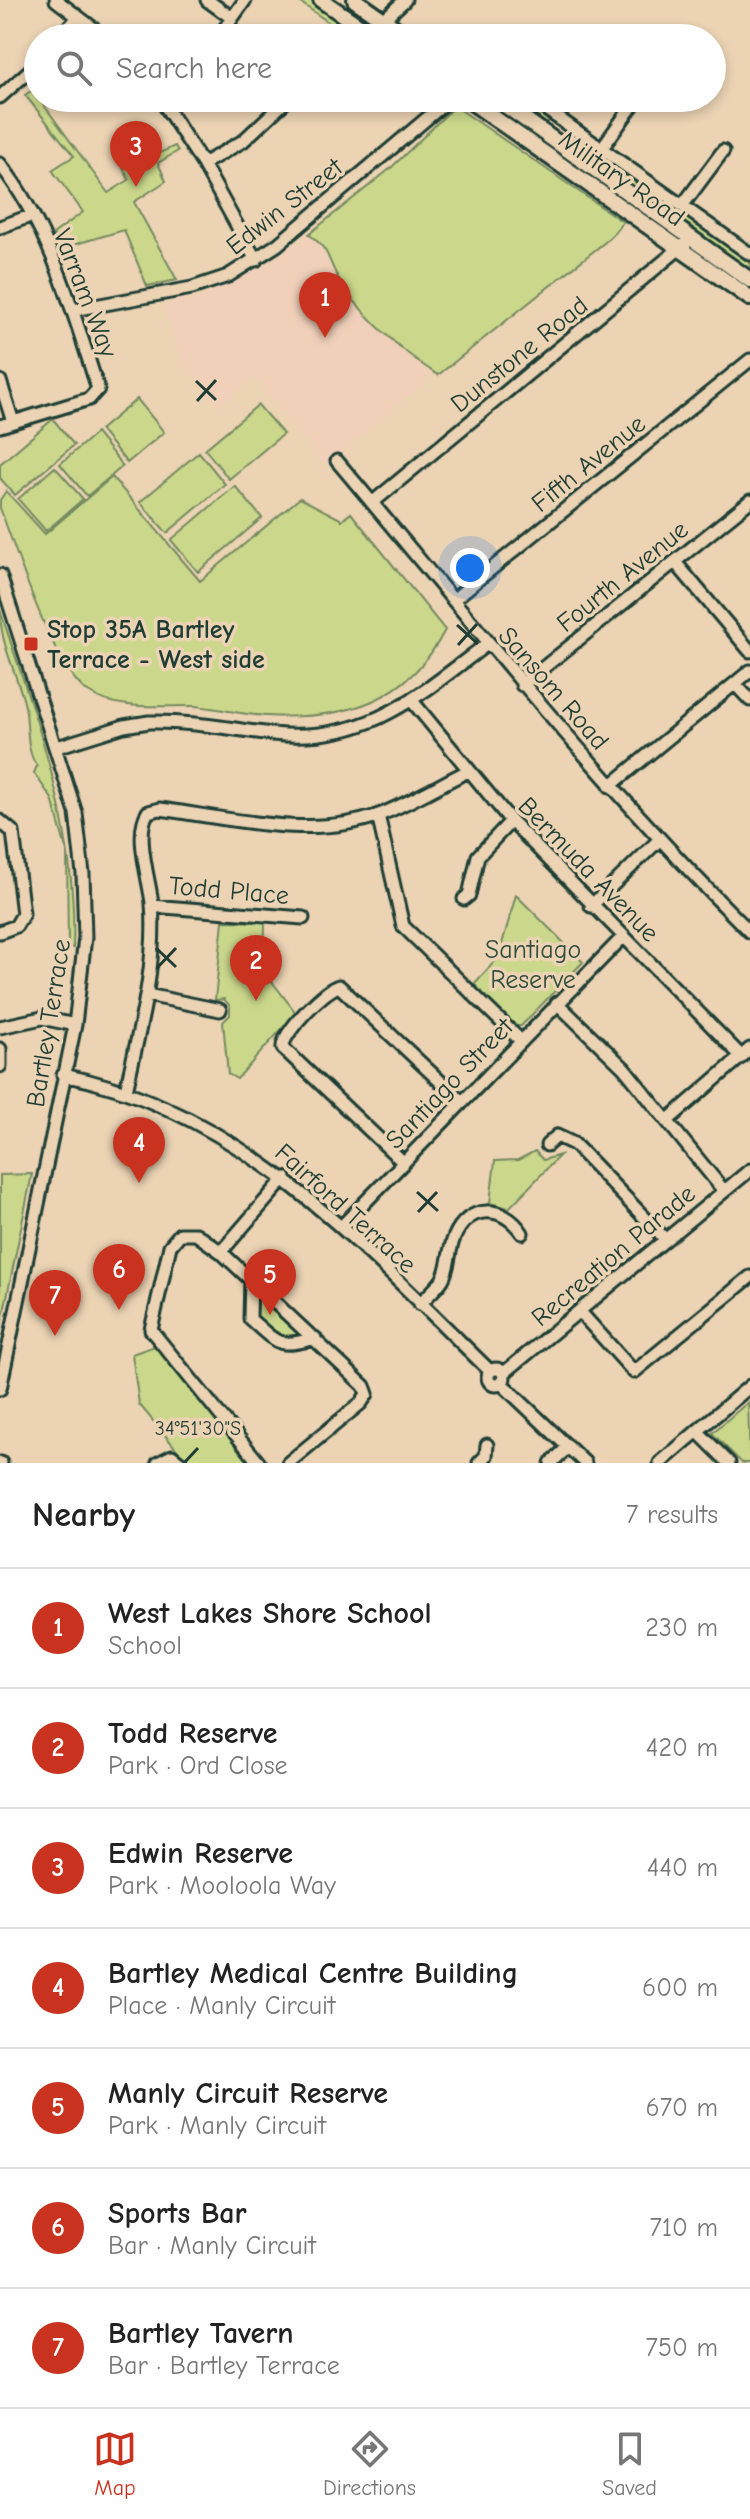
<!DOCTYPE html>
<html lang="en">
<head>
<meta charset="utf-8">
<style>
	:root { --surface:#fff; --page:#f2f2f2; --text:#222; --muted:#767676; --line:#e0e0e0; --accent:#c8321e }
	body { margin:0; font-family:"Comic Neue",sans-serif; background:var(--page); color:var(--text) }
	.you { position:absolute; left:470px; top:568px; width:28px; height:28px; margin:-20px; border:6px solid #fff; border-radius:50%; background:#1a73e8; box-shadow:0 0 0 12px #1a73e833 }
	.badge { display:grid; place-items:center; width:52px; height:52px; border-radius:50%; background:var(--accent); color:#fff; font-size:26px; font-weight:700 }
	.pin { position:absolute; translate:-50% -66px; filter:drop-shadow(0 2px 4px #0008) }
	.pin::after { content:''; position:absolute; top:42px; width:28px; height:24px; background:inherit; clip-path:polygon(0 0,100% 0,50% 100%) }
	.list { margin:0; padding:0; list-style:none }
	h2 { display:flex; justify-content:space-between; align-items:center; height:104px; margin:0; padding:0 32px; font-size:34px }
	h2 small { font-size:26px; font-weight:400; color:var(--muted) }
	.list li { display:grid; grid-template-columns:52px 1fr auto; gap:24px; align-items:center; box-sizing:border-box; height:120px; padding:0 32px; border-top:2px solid var(--line) }
	.list b { display:block; font-size:30px; white-space:nowrap }
	.list p { margin:0; font-size:26px; white-space:nowrap; color:var(--muted) }
	.list em { font-size:26px; font-style:normal; color:var(--muted) }
	.icon { flex:none; width:44px; height:44px; fill:none; stroke:currentColor; stroke-width:2; stroke-linecap:round; stroke-linejoin:round }
	.map { position:relative; flex:none; width:750px; height:1463px; overflow:hidden }
	.search { position:absolute; background:var(--surface); box-shadow:0 4px 12px #0003; left:24px; right:24px; top:24px; height:88px; display:flex; align-items:center; gap:20px; box-sizing:border-box; padding:0 28px; border-radius:44px; color:var(--muted); font-size:30px }
	.sheet { height:944px; background:var(--surface) }
	nav { display:flex; justify-content:space-around; align-items:center; box-sizing:border-box; height:112px; border-top:2px solid var(--line); background:var(--surface); font-size:22px; color:var(--muted) }
	nav a { display:grid; justify-items:center; gap:4px }
	nav .on { color:var(--accent) }
	.map>svg:first-child { display:block }
</style>
</head>
<body>
<div class="map">
<svg width="750" height="1463" viewBox="0 0 750 1463">
	<rect width="100%" height="100%" fill="#ebd3b3"/>
	<filter id="ink" filterUnits="userSpaceOnUse"><feTurbulence type="fractalNoise" baseFrequency=".0125" numOctaves="2"/><feDisplacementMap in="SourceGraphic" scale="16" xChannelSelector="R" yChannelSelector="G"/><feConvolveMatrix kernelMatrix="1 2 1 2 8 2 1 2 1" color-interpolation-filters="sRGB"/></filter>
	<g filter="url(#ink)">
		<!-- built -->
		<path fill="#f0d0b9" d="M391,168l122,140 -188,158 -72,-89 -34,29 -36,-42 -20,-61 41,-8 62,-30z"/>
		<!-- green -->
		<path fill="#cbd88c" stroke="#758a60" stroke-width="2" d="M297,0h16l54,38h-16z
			M33,90l75,103 21,-13 -8,-16 24,-19 8,11 22,-10 3,5 -20,12 8,18 -32,21 43,78 -30,6 -23,-56 -55,16 -8,-10 -6,2 -2,-4 30,-22 -31,-42 22,-14 -49,-61z
			M521,98l26,19 1,6 -5,2 -36,-26z
			M455,106l168,116 -13,16 -172,137c-35,-22 -82,-64 -102,-101 -11,-22 -6,-22 -27,-40l82,-66z
			M566,131l184,130v11l-189,-135z
			M137,399l27,33 -37,31 -27,-33z
			M258,405l25,29 -54,45 -24,-30z
			M53,419l21,26 -59,50 -15,-17v-14z
			M96,433l27,33 -36,30 -27,-32z
			M199,452l26,32 -58,49 -27,-31z
			M55,467l28,32 -37,32 -28,-32z
			M112,477l88,104 100,-83 42,22 9,-7 94,117c-37,72 -100,90 -178,86 -24,-1 -48,-8 -72,-10 -34,-1 -76,6 -107,-14 -34,-22 -72,-142 -88,-184v-8l6,-9 39,43z
			M235,486l27,32 -64,54 -27,-32z
			M0,610c37,112 78,219 73,338l-5,-2 -1,-94 -15,-53 -18,-26 3,-7c-12,-16 -8,-41 -12,-60 -8,-33 -25,-61 -25,-96z
			M516,895l67,67 -62,64h-6l-42,-41 25,-27z
			M223,921l42,1 -1,49 32,42 -59,66 -9,-5 -5,-52 7,-7v-9l-6,-7 -9,1z
			M535,1151l8,9 17,-5 -51,53 -19,-5 5,-42 23,-1z
			M32,1174l-32,157v-156z
			M251,1278l64,60 -28,8 -37,-27z
			M155,1346l98,117h-65l-49,-59 -7,-50z
			M748,1402l2,61h-8l-30,-30z"/>
		<g fill="none" stroke-linecap="round" stroke-linejoin="round">
			<defs>
				<path id="minor" d="M56,0l50,38
					M207,0l25,18
					M369,33l36,-33
					M60,38l18,-21
					M218,38l27,-38
					M0,97l38,-34
					M160,98l43,66 53,96
					M530,98l220,156
					M602,148l36,-50
					M0,164c51,65 73,148 98,225l-9,10 -89,27
					M203,164l40,-23 46,-43
					M682,206l41,-55
					M0,227l33,-12
					M73,310l119,-22 36,-12 49,-31 174,-147
					M0,381l13,41
					M337,461c135,160 264,324 413,471
					M372,503l314,-260
					M675,562l75,89
					M0,575l76,238 7,61 2,63 -10,88 -75,364
					M453,600l297,-240
					M735,684l15,16
					M522,685l228,-184
					M413,702l98,119 231,236
					M57,747l67,-21 25,-4c41,-1 82,7 123,12 95,10 145,-37 215,-90
					M610,786l140,-115
					M378,815l25,111 117,114
					M0,821l13,11 10,82 -7,12 -16,6
					M464,899l5,-4 9,-39 33,-35
					M152,906l151,12
					M591,906l67,-65
					M147,995l73,15
					M557,1003l67,65 100,123
					M0,1027l42,-9 33,7
					M0,1049v17
					M63,1075c181,35 301,174 427,296
					M126,1091c13,-62 31,-124 26,-188 -3,-25 -18,-70 -4,-91l12,-3c69,9 152,31 219,6 31,-12 60,-30 89,-44
					M667,1121l83,-72
					M547,1145l10,-9 17,8 91,95
					M403,1162l-120,-114c-2,-14 42,-59 56,-62l122,115
					M341,1227l282,-290
					M221,1252l64,-74
					M251,1278l-1,41c27,24 28,30 65,19
					M420,1304c7,-8 16,-15 22,-24 8,-13 6,-29 12,-42 14,-35 50,-33 68,-5
					M580,1312l54,60 116,-95
					M488 1377a8 8 0 1 1 16 0a8 8 0 1 1-16 0Z
					M504,1373l246,-203
					M502,1384l83,79
					M697,1431l32,32
					M0,1463h1
					M158,1463l14,-7 9,7
					M259,1463l-108,-133 19,-84 10,-12h16l25,18 143,134 3,8 -6,9 -73,60
					M479,1463l7,-7 1,-11
					M551,1463l17,-16
					M660,1463l90,-77"/>
				<path id="major" d="M321,0l56,38
					M355,0l54,38
					M466,98l284,200
					M495,98l255,182"/>
			</defs>
			<!-- minor casing -->
			<use href="#minor" stroke="#1f3d34" stroke-width="17"/>
			<!-- major casing -->
			<use href="#major" stroke="#1f3d34" stroke-width="20"/>
			<!-- minor -->
			<use href="#minor" stroke="#ebd3b3" stroke-width="11"/>
			<!-- major -->
			<use href="#major" stroke="#ebd3b3" stroke-width="14"/>
		</g>
	</g>
	<!-- ticks -->
	<path fill="none" stroke="#1f3d34" stroke-width="3" d="M196,381l20,19M197,401l19,-21M457,625l21,19M458,645l19,-21M156,948l20,19M157,968l19,-20M417,1192l21,19M418,1212l19,-20M184,1463l14,-15"/>
	<!-- markers -->
	<rect fill="#c8321e" stroke="#ebd3b3" stroke-width="3" x="23" y="636" width="16" height="16" rx="4"/>
	<g text-anchor="middle" stroke-width="7" stroke-linejoin="round" paint-order="stroke">
		<!-- street labels -->
		<g font-size="26" fill="#1f3d34" stroke="#ebd3b3">
			<text transform="translate(622 178) rotate(35)" y="9">Military Road</text>
			<text transform="translate(284 206) rotate(-38)" y="9">Edwin Street</text>
			<text transform="translate(86 293) rotate(69)" y="9">Varram Way</text>
			<text transform="translate(519 354) rotate(-39)" y="9">Dunstone Road</text>
			<text transform="translate(588 463) rotate(-39)" y="9">Fifth Avenue</text>
			<text transform="translate(622 576) rotate(-39)" y="9">Fourth Avenue</text>
			<text transform="translate(554 688) rotate(49)" y="9">Sansom Road</text>
			<text transform="translate(589 869) rotate(46)" y="9">Bermuda Avenue</text>
			<text transform="translate(229 890) rotate(5)" y="9">Todd Place</text>
			<text transform="translate(48 1023) rotate(-81)" y="9">Bartley Terrace</text>
			<text transform="translate(449 1083) rotate(-46)" y="9">Santiago Street</text>
			<text transform="translate(346 1208) rotate(42)" y="9">Fairford Terrace</text>
			<text transform="translate(613 1255) rotate(-40)" y="9">Recreation Parade</text>
		</g>
		<!-- poi labels -->
		<g font-size="26" font-weight="bold" fill="#1f3d34" stroke="#ebd3b3" text-anchor="start">
			<text x="47" y="638">Stop 35A Bartley<tspan x="47" dy="30">Terrace - West side</tspan></text>
		</g>
		<!-- park labels -->
		<g font-size="26" fill="#304c3d" stroke="#ebd3b3">
			<text x="533" y="958">Santiago<tspan x="533" dy="30">Reserve</tspan></text>
		</g>
	</g>
	<g font-size="20" text-anchor="middle" fill="#1f3d34" stroke="#ebd3b3" stroke-width="7" stroke-linejoin="round" paint-order="stroke">
		<text x="198" y="1435">34°51'30"S</text>
	</g>
</svg>
<div class="you"></div>
<div class="pin badge" style="left:325px;top:338px">1</div>
<div class="pin badge" style="left:256px;top:1001px">2</div>
<div class="pin badge" style="left:136px;top:187px">3</div>
<div class="pin badge" style="left:139px;top:1183px">4</div>
<div class="pin badge" style="left:270px;top:1315px">5</div>
<div class="pin badge" style="left:119px;top:1310px">6</div>
<div class="pin badge" style="left:55px;top:1336px">7</div>
<div class="search"><svg class="icon" aria-label="search" viewBox="0 0 24 24"><circle cx="10" cy="10" r="6"/><path d="M15 15l6 6"/></svg>Search here</div>
</div>
<section class="sheet">
<h2>Nearby<small>7 results</small></h2>
<ul class="list">
<li><span class="badge">1</span><div><b>West Lakes Shore School</b><p>School</p></div><em>230 m</em></li>
<li><span class="badge">2</span><div><b>Todd Reserve</b><p>Park · Ord Close</p></div><em>420 m</em></li>
<li><span class="badge">3</span><div><b>Edwin Reserve</b><p>Park · Mooloola Way</p></div><em>440 m</em></li>
<li><span class="badge">4</span><div><b>Bartley Medical Centre Building</b><p>Place · Manly Circuit</p></div><em>600 m</em></li>
<li><span class="badge">5</span><div><b>Manly Circuit Reserve</b><p>Park · Manly Circuit</p></div><em>670 m</em></li>
<li><span class="badge">6</span><div><b>Sports Bar</b><p>Bar · Manly Circuit</p></div><em>710 m</em></li>
<li><span class="badge">7</span><div><b>Bartley Tavern</b><p>Bar · Bartley Terrace</p></div><em>750 m</em></li>
</ul>
</section>
<nav>
<a class="on"><svg class="icon" aria-label="map" viewBox="0 0 24 24"><path d="M3 6l6-2 6 2 6-2v14l-6 2-6-2-6 2zM9 4v14M15 6v14"/></svg>Map</a>
<a><svg class="icon" aria-label="directions" viewBox="0 0 24 24"><path d="M12 3l9 9-9 9-9-9zM9 14v-3h6M13 9l2 2-2 2"/></svg>Directions</a>
<a><svg class="icon" aria-label="saved" viewBox="0 0 24 24"><path d="M7 4h10v16l-5-4-5 4z"/></svg>Saved</a>
</nav>
</body>
</html>
